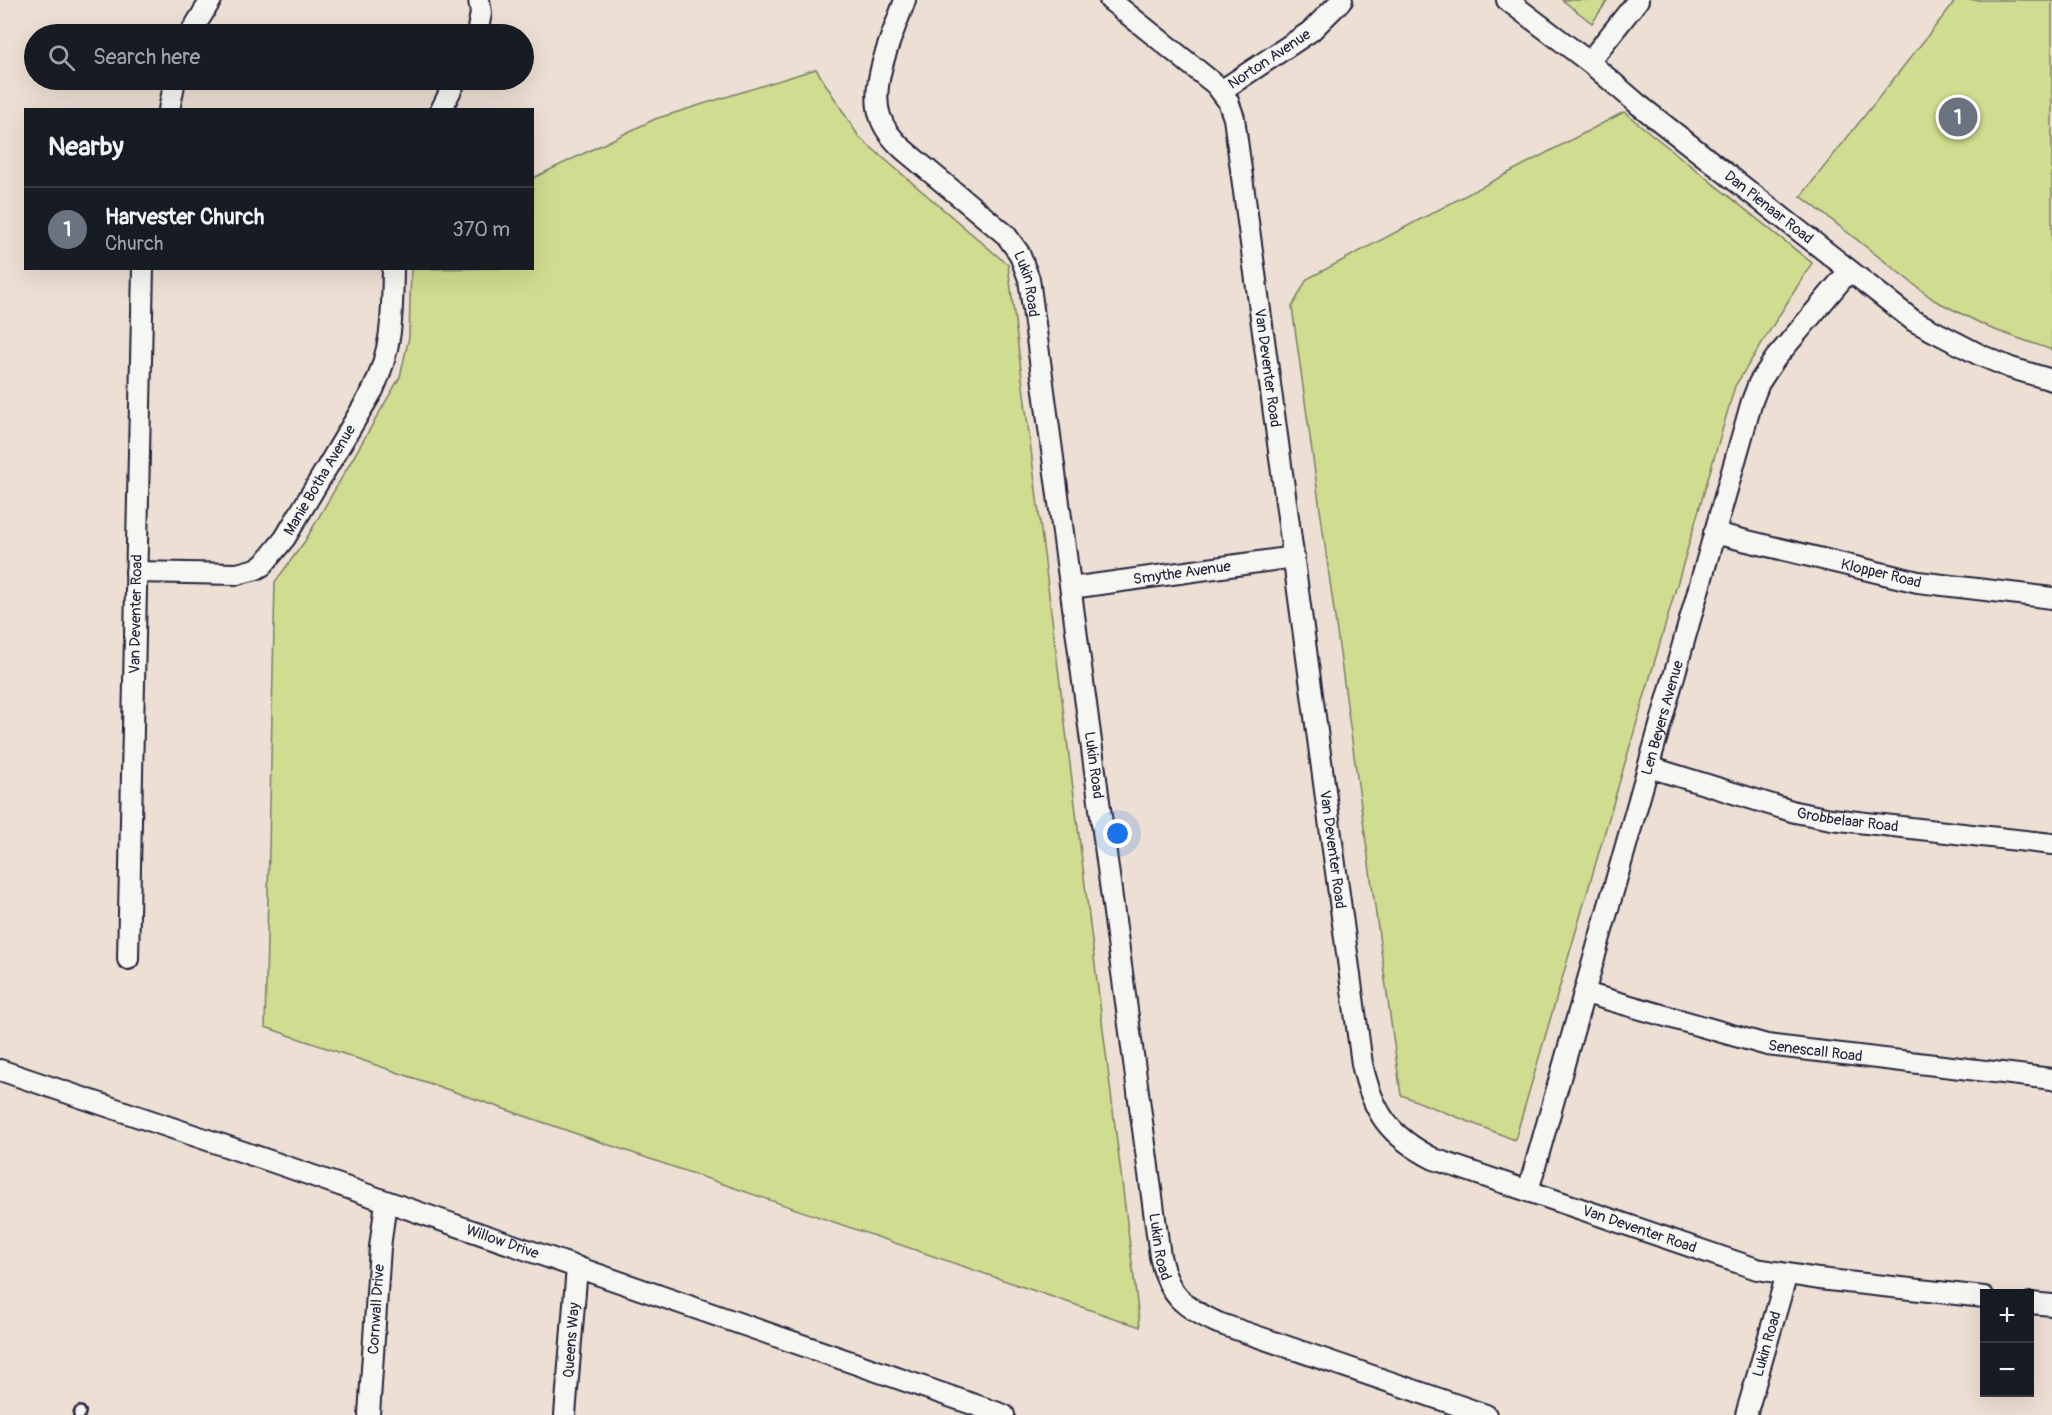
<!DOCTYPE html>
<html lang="en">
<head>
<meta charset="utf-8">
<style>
	:root { --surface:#171b24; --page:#242831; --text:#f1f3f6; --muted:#9ea1a6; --line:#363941; --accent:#d1495b }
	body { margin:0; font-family:Pangolin,sans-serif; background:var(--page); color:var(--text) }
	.controls { position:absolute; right:18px; bottom:18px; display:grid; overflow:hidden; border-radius:0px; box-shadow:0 6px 24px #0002 }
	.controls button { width:54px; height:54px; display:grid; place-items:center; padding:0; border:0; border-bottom:2px solid var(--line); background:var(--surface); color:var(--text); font:30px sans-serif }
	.you { position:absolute; left:1118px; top:834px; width:21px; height:21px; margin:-15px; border:4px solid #fff; border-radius:50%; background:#1a73e8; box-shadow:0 0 0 9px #1a73e833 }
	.badge { display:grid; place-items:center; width:39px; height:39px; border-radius:50%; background:var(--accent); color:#fff; font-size:20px; font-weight:700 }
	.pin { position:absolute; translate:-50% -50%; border:3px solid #fff; box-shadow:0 2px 6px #0006 }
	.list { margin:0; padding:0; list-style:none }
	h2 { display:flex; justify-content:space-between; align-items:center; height:78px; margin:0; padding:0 24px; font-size:26px }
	h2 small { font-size:20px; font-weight:400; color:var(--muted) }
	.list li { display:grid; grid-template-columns:39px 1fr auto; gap:18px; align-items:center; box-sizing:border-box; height:84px; padding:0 24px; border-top:2px solid var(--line) }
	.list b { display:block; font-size:22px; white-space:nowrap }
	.list p { margin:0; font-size:20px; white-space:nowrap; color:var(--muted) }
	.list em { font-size:20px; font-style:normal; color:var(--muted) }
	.icon { flex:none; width:33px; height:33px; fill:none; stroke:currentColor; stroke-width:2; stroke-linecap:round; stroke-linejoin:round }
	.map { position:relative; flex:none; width:2052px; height:1415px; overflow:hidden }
	.search { position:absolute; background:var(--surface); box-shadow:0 6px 24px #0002; left:24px; top:24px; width:510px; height:66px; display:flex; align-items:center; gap:15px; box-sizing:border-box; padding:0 21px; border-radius:33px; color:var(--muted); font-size:22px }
	.panel { position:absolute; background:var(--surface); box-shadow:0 6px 24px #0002; left:24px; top:108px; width:510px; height:162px; border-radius:0px }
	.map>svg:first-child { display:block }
</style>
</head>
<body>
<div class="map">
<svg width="2052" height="1415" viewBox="0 0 2052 1415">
	<rect width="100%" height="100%" fill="#eedfd4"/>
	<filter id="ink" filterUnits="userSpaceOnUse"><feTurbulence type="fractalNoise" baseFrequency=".0167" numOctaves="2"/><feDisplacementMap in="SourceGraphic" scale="12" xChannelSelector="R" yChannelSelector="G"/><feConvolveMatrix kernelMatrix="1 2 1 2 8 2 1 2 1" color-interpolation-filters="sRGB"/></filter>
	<g filter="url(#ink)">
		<!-- green -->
		<path fill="#d0dc8f" stroke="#797f65" stroke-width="1.5" d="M1562,0h46l-16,23z
			M1956,0h96v350l-60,-21 -58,-29 -133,-104z
			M816,69l43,68 149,128 132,1062 -875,-300 10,-445 30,-41 95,-164 9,-40 2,-68 121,-1 1,-90 122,-59z
			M1624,112l188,151 -77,123 -220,754 -114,-45 -109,-788 15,-28z"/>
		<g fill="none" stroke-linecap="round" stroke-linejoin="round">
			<defs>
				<path id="lane" d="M79,1415l1,-3"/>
				<g id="street">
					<path id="s1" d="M905,0c-11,32 -36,83 -25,116 4,14 14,25 24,34l102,85 13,18 10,26 131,977c8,39 23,51 58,67l268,92"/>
					<path id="s2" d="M1110,0l106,85 12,16 6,17 128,946c11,49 27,72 72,95l323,110 62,10 165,18"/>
					<path id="s3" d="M1507,0l82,62 50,43 275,216 66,34 31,13 41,12"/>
					<path d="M190,34l21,-34"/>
					<path d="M477,34l4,-21 -2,-13"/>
					<path d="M1589,62l49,-62"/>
					<path id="s4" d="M1221,91l90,-60 31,-31"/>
					<path d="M169,110l6,-30"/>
					<path d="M441,110l15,-30"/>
					<path id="s5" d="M1714,533l204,49 134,16"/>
					<path id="s6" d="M136,572l101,2 19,-5 7,-4 22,-27 88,-148c20,-44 19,-74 20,-122"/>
					<path id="s7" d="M1071,588l223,-31"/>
					<path id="s8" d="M1649,767l146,45 36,7 221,25"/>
					<path id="s9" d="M128,959l15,-691"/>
					<path id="s10" d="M1585,993l182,52 285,34"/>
					<path id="s11" d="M0,1070l273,92 731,253"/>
					<path id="s12" d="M1528,1191l224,-790 7,-18 16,-24 74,-88"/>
					<path d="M2030,1303l22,2"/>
					<path id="s13" d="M369,1415l11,-168 6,-45"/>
					<path id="s14" d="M565,1415l12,-148"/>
					<path id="s15" d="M1746,1415l41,-141"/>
				</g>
			</defs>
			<!-- lane casing -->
			<use href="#lane" stroke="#22223b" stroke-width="14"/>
			<!-- street casing -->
			<use href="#street" stroke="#22223b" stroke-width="24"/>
			<!-- lane -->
			<use href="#lane" stroke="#f6f6f2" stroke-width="9"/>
			<!-- street -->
			<use href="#street" stroke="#f6f6f2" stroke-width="20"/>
		</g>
	</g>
	<g text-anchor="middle" stroke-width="4.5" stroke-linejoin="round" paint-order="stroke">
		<!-- street labels -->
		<g font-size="15" fill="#22223b" stroke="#f6f6f2">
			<text dy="5" stroke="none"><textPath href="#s4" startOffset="58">Norton Avenue</textPath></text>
			<text dy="5" stroke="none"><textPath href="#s3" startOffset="334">Dan Pienaar Road</textPath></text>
			<text dy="5" stroke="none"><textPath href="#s1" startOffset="350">Lukin Road</textPath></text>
			<text dy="5" stroke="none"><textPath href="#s2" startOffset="426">Van Deventer Road</textPath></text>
			<text dy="5" stroke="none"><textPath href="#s6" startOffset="231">Manie Botha Avenue</textPath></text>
			<text dy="5" stroke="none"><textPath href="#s7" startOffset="112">Smythe Avenue</textPath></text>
			<text dy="5" stroke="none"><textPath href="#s5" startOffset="172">Klopper Road</textPath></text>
			<text dy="5" stroke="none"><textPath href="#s9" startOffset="345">Van Deventer Road</textPath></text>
			<text dy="5" stroke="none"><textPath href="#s12" startOffset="492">Len Beyers Avenue</textPath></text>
			<text dy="5" stroke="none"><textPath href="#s1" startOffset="836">Lukin Road</textPath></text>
			<text dy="5" stroke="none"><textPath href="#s8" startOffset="206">Grobbelaar Road</textPath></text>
			<text dy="5" stroke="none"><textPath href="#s2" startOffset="912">Van Deventer Road</textPath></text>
			<text dy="5" stroke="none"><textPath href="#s10" startOffset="238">Senescall Road</textPath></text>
			<text dy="5" stroke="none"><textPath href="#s2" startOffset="1470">Van Deventer Road</textPath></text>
			<text dy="5" stroke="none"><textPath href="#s11" startOffset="531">Willow Drive</textPath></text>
			<text dy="5" stroke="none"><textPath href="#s1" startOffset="1322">Lukin Road</textPath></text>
			<text dy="5" stroke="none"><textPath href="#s13" startOffset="106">Cornwall Drive</textPath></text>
			<text dy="5" stroke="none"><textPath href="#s14" startOffset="75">Queens Way</textPath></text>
			<text dy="5" stroke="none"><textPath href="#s15" startOffset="74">Lukin Road</textPath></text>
		</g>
	</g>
</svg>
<div class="controls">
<button>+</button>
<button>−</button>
</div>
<div class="you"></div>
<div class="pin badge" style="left:1958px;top:117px;background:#6b7280">1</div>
<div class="search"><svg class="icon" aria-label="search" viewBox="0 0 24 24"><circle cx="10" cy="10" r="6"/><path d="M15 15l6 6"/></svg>Search here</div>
<section class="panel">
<h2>Nearby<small></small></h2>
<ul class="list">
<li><span class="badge" style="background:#6b7280">1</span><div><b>Harvester Church</b><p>Church</p></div><em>370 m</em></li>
</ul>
</section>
</div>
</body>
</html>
